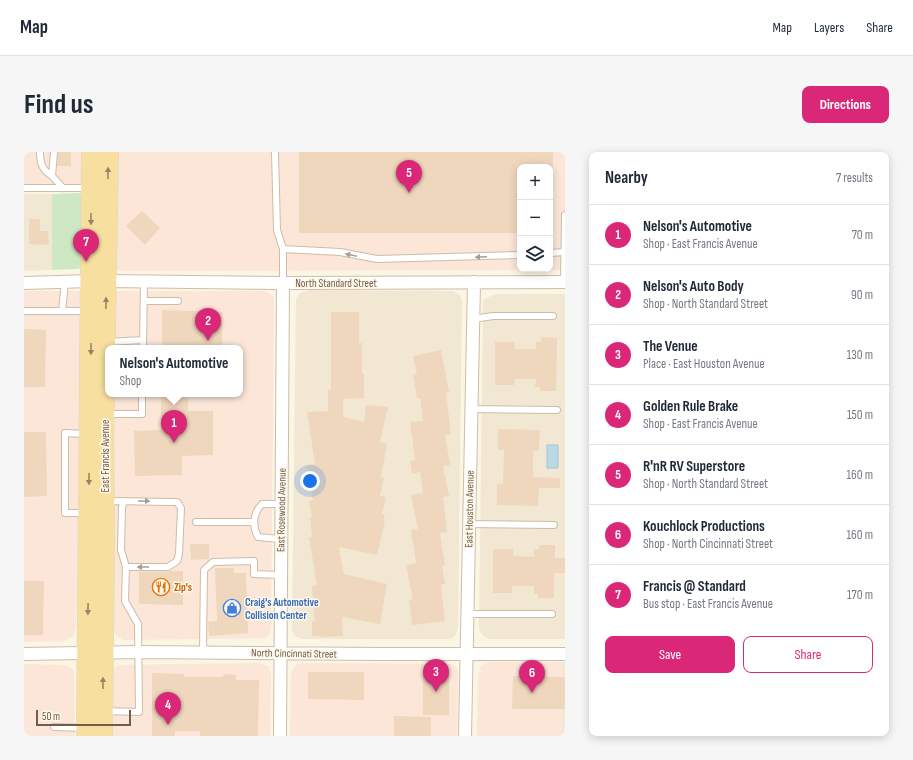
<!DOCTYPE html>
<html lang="en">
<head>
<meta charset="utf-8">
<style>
	:root { --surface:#fff; --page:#f6f6f7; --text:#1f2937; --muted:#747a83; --line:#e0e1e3; --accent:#db2777 }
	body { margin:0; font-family:"Sofia Sans Condensed",sans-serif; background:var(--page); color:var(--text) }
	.controls { position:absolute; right:12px; top:12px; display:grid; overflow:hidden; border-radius:8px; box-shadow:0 2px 10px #0003 }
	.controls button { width:36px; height:36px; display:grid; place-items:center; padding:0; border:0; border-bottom:1px solid var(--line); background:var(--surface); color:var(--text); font:20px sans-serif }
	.scale { position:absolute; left:12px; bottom:10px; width:95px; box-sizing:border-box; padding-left:4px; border:2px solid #725d4b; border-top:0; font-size:11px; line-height:14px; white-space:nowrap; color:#725d4b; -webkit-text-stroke:3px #fef8ea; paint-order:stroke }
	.you { position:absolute; left:286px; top:329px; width:14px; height:14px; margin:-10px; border:3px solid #fff; border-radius:50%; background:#1a73e8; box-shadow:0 0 0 6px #1a73e833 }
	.badge { display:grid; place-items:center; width:26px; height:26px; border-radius:50%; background:var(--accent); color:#fff; font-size:13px; font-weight:700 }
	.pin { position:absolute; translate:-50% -33px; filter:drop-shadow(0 1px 2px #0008) }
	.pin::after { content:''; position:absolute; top:21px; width:14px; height:12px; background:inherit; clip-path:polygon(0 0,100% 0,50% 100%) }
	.popup { position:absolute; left:81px; top:193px; width:138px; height:52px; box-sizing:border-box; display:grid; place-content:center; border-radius:8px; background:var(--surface); filter:drop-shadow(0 1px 3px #0005); font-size:13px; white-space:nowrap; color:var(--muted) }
	.popup b { font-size:15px; color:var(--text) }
	.popup::after { content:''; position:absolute; left:50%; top:100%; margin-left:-8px; border:8px solid transparent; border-top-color:var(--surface) }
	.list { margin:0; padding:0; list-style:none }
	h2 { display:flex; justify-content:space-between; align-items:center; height:52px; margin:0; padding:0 16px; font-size:17px }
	h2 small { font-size:13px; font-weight:400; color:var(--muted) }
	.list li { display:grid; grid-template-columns:26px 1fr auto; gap:12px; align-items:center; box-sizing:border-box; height:60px; padding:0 16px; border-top:1px solid var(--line) }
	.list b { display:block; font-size:15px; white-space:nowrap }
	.list p { margin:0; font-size:13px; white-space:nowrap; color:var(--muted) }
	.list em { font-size:13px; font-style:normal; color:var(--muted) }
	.actions { display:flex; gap:8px; padding:12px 16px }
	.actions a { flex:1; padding:9px 0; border:1px solid var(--accent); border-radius:8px; text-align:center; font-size:14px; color:var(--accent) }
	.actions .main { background:var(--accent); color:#fff }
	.icon { flex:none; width:22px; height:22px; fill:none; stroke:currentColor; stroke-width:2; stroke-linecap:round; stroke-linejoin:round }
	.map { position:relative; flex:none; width:541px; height:584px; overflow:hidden; border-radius:8px }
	header { display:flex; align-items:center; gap:24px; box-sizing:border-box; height:56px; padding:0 20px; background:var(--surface); border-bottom:1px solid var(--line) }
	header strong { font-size:19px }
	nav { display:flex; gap:22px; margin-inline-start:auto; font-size:14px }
	.intro { display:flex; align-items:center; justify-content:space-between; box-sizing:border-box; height:96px; padding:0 24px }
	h1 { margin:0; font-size:28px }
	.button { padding:10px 18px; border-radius:8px; background:var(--accent); color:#fff; font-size:14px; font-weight:700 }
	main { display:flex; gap:24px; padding:0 24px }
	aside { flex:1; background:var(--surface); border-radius:8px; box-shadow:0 2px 10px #0003 }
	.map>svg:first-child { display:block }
</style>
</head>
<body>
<header>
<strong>Map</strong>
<nav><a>Map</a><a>Layers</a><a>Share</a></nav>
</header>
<div class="intro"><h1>Find us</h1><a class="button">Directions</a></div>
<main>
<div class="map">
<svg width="541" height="584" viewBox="0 0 541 584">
	<rect width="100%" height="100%" fill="#fbf5e4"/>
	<!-- residential -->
	<path fill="#f2e7d3" d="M0,42h28v76l-28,1z
		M286,138l143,1 7,4 2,5 -4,327 -2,8 -5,4h-149l-7,-3 -3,-5 4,-331 4,-7z
		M471,142h70v345h-76l-7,-4 -3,-7 4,-328z
		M538,510h3v74h-4z"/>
	<!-- commercial -->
	<path fill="#fbe6d8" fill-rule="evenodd" d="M0,0h60l-3,34 -57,-2z
		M92,0h449v118l-446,1 -4,-3zM496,15h30v102h-30z
		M0,139h56v208l-4,129 -3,8 -8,5 -41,1z
		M93,139h149l8,7 -3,329 -2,8 -4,3 -142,2 -9,-7 -3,-239h129v-46h-129l3,-55z
		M465,510h73l-1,74h-84l1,-60 3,-10z
		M235,511l9,3 3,8 -1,62h-158v-63l5,-8z
		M279,511l149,1 5,4 1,5 -1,63h-167l1,-61 2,-6 4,-5z
		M0,512l40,1 6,2 4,4 1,65h-51z"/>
	<!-- green -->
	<path fill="#cee8c3" d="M56,41l3,1v73l-5,2 -26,1v-76z"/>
	<!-- water -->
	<path fill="#bad9e4" stroke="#a0c7d5" d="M523,293h11v23h-11z"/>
	<!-- building -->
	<path fill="#efd7bd" d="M34,0h13v14h-14z
		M275,0h254v15h-33v66h-221z
		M118,59l18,17 -15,17 -19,-19z
		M5,67h11v12h8l1,14 -20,-1z
		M138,158l60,2v36h-60z
		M307,160h28v31h3v31h2v24l-21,1v18l21,5 2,-17 22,2 -8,35 7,2 -6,33 3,1 -4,18 6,1 -4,17 3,1 -2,6 2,1 -8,33 -38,-8 1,8 4,19 43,10 -7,40 -38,-7 1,19 -19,1 -12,-1v-15h3l-3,-35 5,-1 -8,-48h3l-2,-20h2l-3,-16 4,-1 -6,-35 8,-1 -8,-52 21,-1v-21h3z
		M0,177l22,1 -1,57h-21z
		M517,185l16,1 -1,53h-16v-4h-5l1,-8h-21l-1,6h-19v-43h20v7h21v-7h5z
		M417,198l8,42 -3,1 5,41 -6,1 5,30 -7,1 6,30 -6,1 4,35 -7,1 5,33h-3l3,18 -4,1 4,36 -33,4 -3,-25 4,-1 -7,-34 10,-2 -5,-33 7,-1 -7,-34 12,-2 -3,-21 -8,2 -2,-13 5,-1 -5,-38 13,-1 -3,-23h-3l-4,-23 4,-1 -4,-18z
		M137,242h27v17h25v44l-31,1v19l-47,1 -1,-45 27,-1z
		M474,277l42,1 -1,21h-6v26l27,1v10h-21l-1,18 -41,-1v-21h6l1,-34h-6z
		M0,280h22l1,64 -23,1z
		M166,392h19v15l-18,1z
		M515,393h16v13h10v15h-11v25h-16v-4h-4v-8h-22v7h-19v-44h20v7l21,1v-8h5z
		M191,416h19v5h12l2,60 -39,3 -1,-14 9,-1z
		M159,419v34l-44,-1v-32z
		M0,429h20l-1,54h-19z
		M399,517h26v46h-26z
		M284,520h56v28l-56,-1z
		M128,521l32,1v3h39l1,-3 12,1v5h23l-1,56h-58v-5h-25v5h-23z
		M489,524l52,1v32h-53z
		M370,564l37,1v19h-37z"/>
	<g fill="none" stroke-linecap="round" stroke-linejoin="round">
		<defs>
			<path id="lane" d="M16,0c0,11 2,18 12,24l2,-24
				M251,0l2,78 6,19v34
				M28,24l11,12
				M0,36h64
				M259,97l57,3 37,7 143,-4
				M526,101l14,-1
				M540,130l1,-67
				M120,149h34
				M0,159h64
				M38,159l3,-29
				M449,167l20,-3h60
				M83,190l36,-2
				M119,196l1,-67
				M447,257l86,1
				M83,262h35v-20
				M83,352l7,-3 55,1h8l4,6 -2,46 -2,7 -9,6h-42
				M61,361h-20v-80l21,1
				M172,370h58
				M444,372l86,1
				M256,387l-22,-2c-6,-11 -5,-24 4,-33h19
				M443,462h85
				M179,500l1,-82 9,-8 41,-1v13l26,1
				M81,559l34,1 -1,-88 -13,-23 1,-34 -5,-17 1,-43 2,-6
				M30,575l30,1"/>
			<path id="street" d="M82,129l177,2 282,-1
				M0,131l68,-2
				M0,502l115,-2 242,2h184
				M256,584l3,-453
				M441,584l9,-454"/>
			<path id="primary" d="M62,584l5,-584
				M79,584l2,-197 -1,-103 5,-284"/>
		</defs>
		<!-- lane casing -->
		<use href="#lane" stroke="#ccbdab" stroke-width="8"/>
		<!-- street casing -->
		<use href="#street" stroke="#ccbdab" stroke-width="14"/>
		<!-- primary casing -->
		<use href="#primary" stroke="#dad5d0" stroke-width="20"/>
		<!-- lane -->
		<use href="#lane" stroke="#fff" stroke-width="6"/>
		<!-- street -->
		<use href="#street" stroke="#fff" stroke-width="12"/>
		<!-- primary -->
		<use href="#primary" stroke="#f7e09f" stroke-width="19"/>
	</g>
	<!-- one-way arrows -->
	<defs><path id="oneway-solid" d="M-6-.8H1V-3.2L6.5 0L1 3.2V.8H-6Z"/></defs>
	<g fill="#9a8464">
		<use href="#oneway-solid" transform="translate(84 21) rotate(-89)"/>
		<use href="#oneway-solid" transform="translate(67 67) rotate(90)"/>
		<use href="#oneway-solid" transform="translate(82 151) rotate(-89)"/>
		<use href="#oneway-solid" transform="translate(67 197) rotate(91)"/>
		<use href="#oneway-solid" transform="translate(65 327) rotate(91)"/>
		<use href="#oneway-solid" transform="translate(64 457) rotate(91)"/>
		<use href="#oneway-solid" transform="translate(79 531) rotate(-90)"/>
	</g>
	<g fill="#aa9e93">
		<use href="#oneway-solid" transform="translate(327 103) rotate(-168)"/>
		<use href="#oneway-solid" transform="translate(457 105) rotate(178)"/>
		<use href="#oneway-solid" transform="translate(120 349)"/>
		<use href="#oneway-solid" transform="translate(119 415) rotate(180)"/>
	</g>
	<!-- icons -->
	<defs>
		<symbol id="restaurant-ring" viewBox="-11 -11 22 22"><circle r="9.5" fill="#fef8ea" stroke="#e8710a" stroke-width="1.5"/><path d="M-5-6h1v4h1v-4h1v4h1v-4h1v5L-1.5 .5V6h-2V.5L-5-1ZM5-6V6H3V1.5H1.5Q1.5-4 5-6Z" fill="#e8710a"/></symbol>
		<symbol id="shop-ring" viewBox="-11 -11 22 22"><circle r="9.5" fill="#fef8ea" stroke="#3f7fe0" stroke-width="1.5"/><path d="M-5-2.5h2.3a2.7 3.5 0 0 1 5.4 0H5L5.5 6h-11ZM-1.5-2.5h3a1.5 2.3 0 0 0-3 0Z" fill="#3f7fe0"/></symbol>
	</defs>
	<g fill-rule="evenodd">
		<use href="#restaurant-ring" x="127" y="425" width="20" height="20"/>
		<use href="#shop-ring" x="198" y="446" width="20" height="20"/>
	</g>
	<g text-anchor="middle" stroke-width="3" stroke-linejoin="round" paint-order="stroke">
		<!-- street labels -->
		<g font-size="11" fill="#725d4b" stroke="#fef8ea">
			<text x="312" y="135">North Standard Street</text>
			<text transform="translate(81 304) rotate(-90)" y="4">East Francis Avenue</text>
			<text transform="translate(445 357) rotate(-89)" y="4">East Houston Avenue</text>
			<text transform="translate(257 358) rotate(-89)" y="4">East Rosewood Avenue</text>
			<text transform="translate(270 501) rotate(1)" y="4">North Cincinnati Street</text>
		</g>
		<!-- food labels -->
		<g font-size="11" font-weight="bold" fill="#c56008" stroke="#fef8ea" text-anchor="start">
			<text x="150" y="439">Zip's</text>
		</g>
		<!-- shop labels -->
		<g font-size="11" font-weight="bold" fill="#366cbe" stroke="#fef8ea" text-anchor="start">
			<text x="221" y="454">Craig's Automotive<tspan x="221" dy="13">Collision Center</tspan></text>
		</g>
	</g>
</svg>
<div class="controls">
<button>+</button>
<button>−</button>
<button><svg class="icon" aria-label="layers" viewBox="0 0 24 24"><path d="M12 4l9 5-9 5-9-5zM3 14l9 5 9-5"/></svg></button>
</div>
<div class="scale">50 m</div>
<div class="you"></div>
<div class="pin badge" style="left:150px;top:291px">1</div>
<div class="popup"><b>Nelson's Automotive</b>Shop</div>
<div class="pin badge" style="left:184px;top:189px">2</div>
<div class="pin badge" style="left:412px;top:540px">3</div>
<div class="pin badge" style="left:144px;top:573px">4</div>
<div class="pin badge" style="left:385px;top:41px">5</div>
<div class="pin badge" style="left:508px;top:541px">6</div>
<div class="pin badge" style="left:62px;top:110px">7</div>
</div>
<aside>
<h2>Nearby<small>7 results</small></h2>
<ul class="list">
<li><span class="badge">1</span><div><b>Nelson's Automotive</b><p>Shop · East Francis Avenue</p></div><em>70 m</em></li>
<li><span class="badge">2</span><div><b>Nelson's Auto Body</b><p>Shop · North Standard Street</p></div><em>90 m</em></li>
<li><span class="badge">3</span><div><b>The Venue</b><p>Place · East Houston Avenue</p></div><em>130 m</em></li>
<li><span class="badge">4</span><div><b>Golden Rule Brake</b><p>Shop · East Francis Avenue</p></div><em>150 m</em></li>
<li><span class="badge">5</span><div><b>R'nR RV Superstore</b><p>Shop · North Standard Street</p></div><em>160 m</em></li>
<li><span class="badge">6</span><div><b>Kouchlock Productions</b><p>Shop · North Cincinnati Street</p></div><em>160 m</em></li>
<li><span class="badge">7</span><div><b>Francis @ Standard</b><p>Bus stop · East Francis Avenue</p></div><em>170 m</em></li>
</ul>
<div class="actions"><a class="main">Save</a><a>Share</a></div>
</aside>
</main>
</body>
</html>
